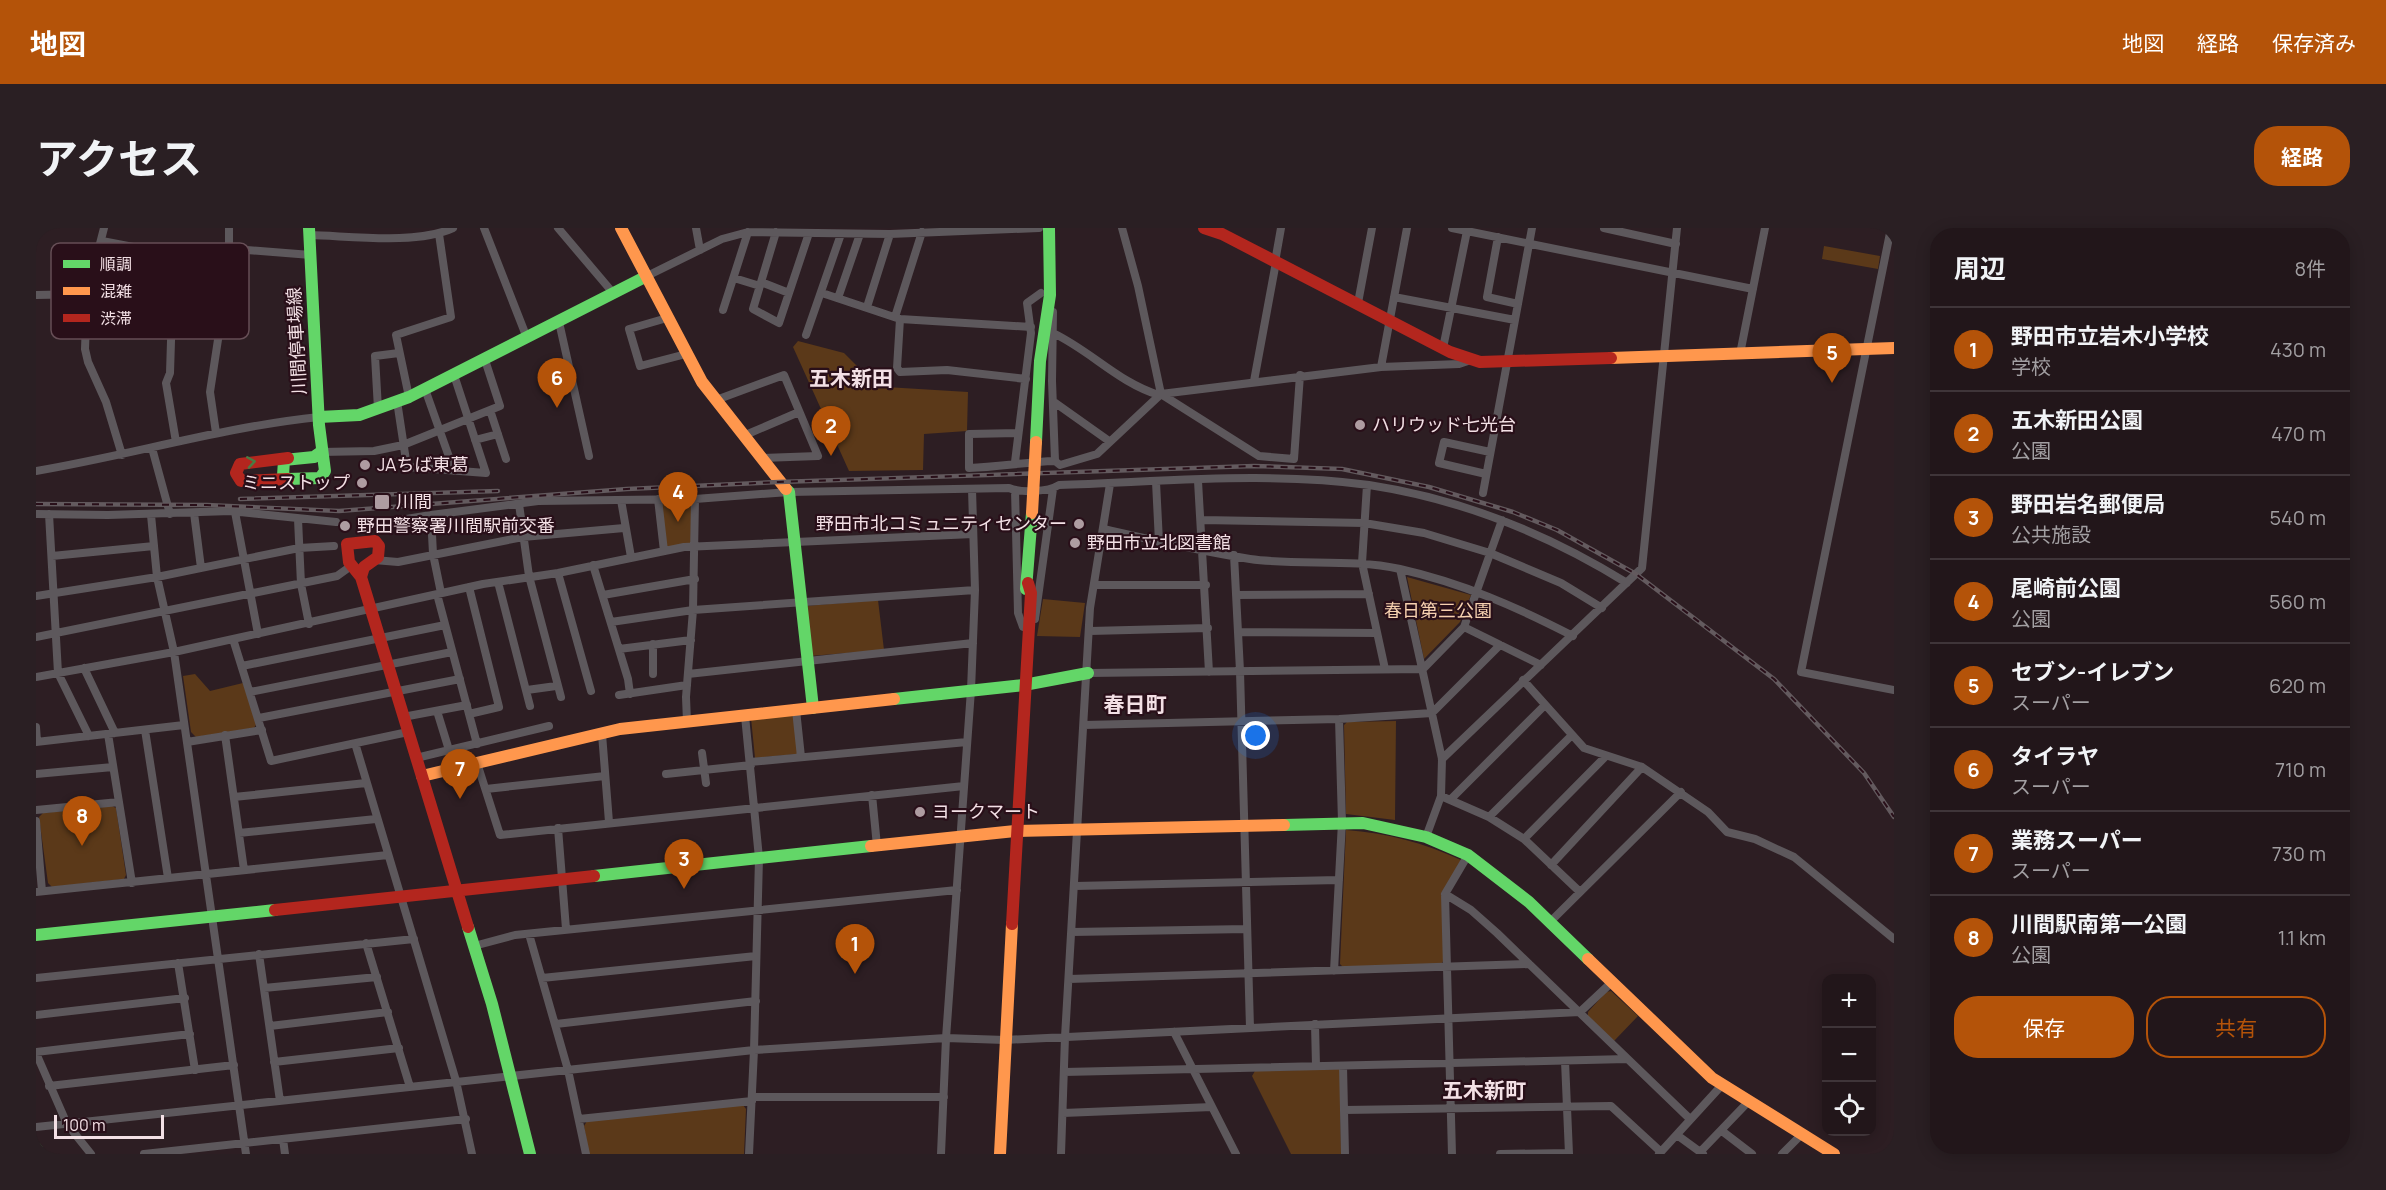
<!DOCTYPE html>
<html lang="ja">
<head>
<meta charset="utf-8">
<style>
	:root { --surface:#22161a; --page:#2a1f23; --text:#f1f3f6; --muted:#a29fa2; --line:#3f3539; --accent:#b45309 }
	body { margin:0; font-family:Manrope,"Noto Sans JP",sans-serif; background:var(--page); color:var(--text) }
	.controls { position:absolute; right:18px; bottom:18px; display:grid; overflow:hidden; border-radius:12px; box-shadow:0 3px 15px #0003 }
	.controls button { width:54px; height:54px; display:grid; place-items:center; padding:0; border:0; border-bottom:2px solid var(--line); background:var(--surface); color:var(--text); font:30px sans-serif }
	.scale { position:absolute; left:18px; bottom:15px; width:110px; box-sizing:border-box; padding-left:6px; border:3px solid #f3e0e5; border-top:0; font-size:16px; line-height:21px; white-space:nowrap; color:#f3e0e5; -webkit-text-stroke:4px #290f19; paint-order:stroke }
	.you { position:absolute; left:1220px; top:508px; width:21px; height:21px; margin:-15px; border:4px solid #fff; border-radius:50%; background:#1a73e8; box-shadow:0 0 0 9px #1a73e833 }
	.badge { display:grid; place-items:center; width:39px; height:39px; border-radius:50%; background:var(--accent); color:#fff; font-size:20px; font-weight:700 }
	.pin { position:absolute; translate:-50% -50px; filter:drop-shadow(0 2px 3px #0008) }
	.pin::after { content:''; position:absolute; top:32px; width:21px; height:18px; background:inherit; clip-path:polygon(0 0,100% 0,50% 100%) }
	.list { margin:0; padding:0; list-style:none }
	h2 { display:flex; justify-content:space-between; align-items:center; height:78px; margin:0; padding:0 24px; font-size:26px }
	h2 small { font-size:20px; font-weight:400; color:var(--muted) }
	.list li { display:grid; grid-template-columns:39px 1fr auto; gap:18px; align-items:center; box-sizing:border-box; height:84px; padding:0 24px; border-top:2px solid var(--line) }
	.list b { display:block; font-size:22px; white-space:nowrap }
	.list p { margin:0; font-size:20px; white-space:nowrap; color:var(--muted) }
	.list em { font-size:20px; font-style:normal; color:var(--muted) }
	.actions { display:flex; gap:12px; padding:18px 24px }
	.actions a { flex:1; padding:14px 0; border:2px solid var(--accent); border-radius:24px; text-align:center; font-size:21px; color:var(--accent) }
	.actions .main { background:var(--accent); color:#fff }
	.icon { flex:none; width:33px; height:33px; fill:none; stroke:currentColor; stroke-width:2; stroke-linecap:round; stroke-linejoin:round }
	.map { position:relative; flex:none; width:1858px; height:926px; overflow:hidden; border-radius:24px }
	header { display:flex; align-items:center; gap:36px; box-sizing:border-box; height:84px; padding:0 30px; background:var(--accent); color:#fff }
	header strong { font-size:28px }
	nav { display:flex; gap:33px; margin-inline-start:auto; font-size:21px }
	.intro { display:flex; align-items:center; justify-content:space-between; box-sizing:border-box; height:144px; padding:0 36px }
	h1 { margin:0; font-size:42px }
	.button { padding:15px 27px; border-radius:24px; background:var(--accent); color:#fff; font-size:21px; font-weight:700 }
	main { display:flex; gap:36px; padding:0 36px }
	aside { flex:1; background:var(--surface); border-radius:24px; box-shadow:0 3px 15px #0003 }
	.map>svg:first-child { display:block }
</style>
</head>
<body>
<header>
<strong>地図</strong>
<nav><a>地図</a><a>経路</a><a>保存済み</a></nav>
</header>
<div class="intro"><h1>アクセス</h1><a class="button">経路</a></div>
<main>
<div class="map">
<svg width="1858" height="926" viewBox="0 0 1858 926">
	<rect width="100%" height="100%" fill="#2d1e23"/>
	<!-- green -->
	<path fill="#5b3919" d="M1788,18l56,10 -2,13 -56,-10z
		M762,113l46,12 17,17 25,17 82,5 -1,39 -43,3 -1,36 -74,1 -56,-124z
		M625,273h31l1,42 -28,5z
		M1371,349l64,18 -11,27 -36,37z
		M1007,371l42,4 -5,34 -43,-1z
		M842,372l6,50 -74,6 -4,-50z
		M159,446l15,17 33,-8 14,40 -3,5 -58,9 -5,-5 -8,-56z
		M758,486l4,40 -43,4 -4,-40z
		M1360,493l-1,99 -49,-6 -2,-89 3,-3z
		M76,578l4,2 10,67 -2,4 -72,8 -4,-4 -9,-66 4,-4z
		M1310,602c41,3 78,13 115,30l-19,36 3,63 -4,5 -98,3 -3,-3z
		M1575,763l27,25 -24,25 -26,-25v-4l18,-20z
		M1304,841l1,85h-50l-39,-78 3,-5z
		M707,877l3,4 -2,45h-155l-5,-28 3,-5z"/>
	<g fill="none" stroke-linecap="round" stroke-linejoin="round">
		<!-- street -->
		<path stroke="#5d585c" stroke-width="8" d="M68,0l-17,66 -2,55 3,13 18,40 16,53
			M448,0l43,110
			M522,0l56,66
			M660,0l4,22
			M1086,0l16,58 23,108 98,62 35,3 6,-84
			M1416,0l301,61
			M1568,0l72,16
			M1855,0l-90,444 93,18
			M740,4l-23,77 26,14 30,-90
			M274,7c41,1 106,10 143,-7
			M1462,9l-11,60 31,7
			M66,13l52,10 35,3 21,-7 101,8
			M193,20v-20
			M1239,34l6,-34
			M609,49l77,-38 26,-7 142,2 149,-6
			M698,50l26,8
			M725,54l28,11
			M786,65l78,26 131,8
			M0,67l51,-1
			M1358,69l121,23
			M802,70l22,-64
			M1322,75l14,-75
			M831,79l23,-73
			M136,81l-2,64 -4,10 10,59
			M687,82l25,-78
			M1017,84l-1,69 3,80
			M859,89l27,-85
			M631,90l-38,11 11,37 46,-12
			M864,91l-3,49 3,4 47,-2 79,9
			M523,94l30,134
			M1017,105c38,18 66,50 106,62
			M770,107l35,-101
			M1407,120l24,-117
			M1704,126l25,-126
			M1345,139l26,-139
			M1218,153l22,-119
			M389,161l29,82
			M373,169l-13,-62 55,-18 -12,-83
			M680,172l68,-25 34,81 -57,2
			M361,173l10,66 79,6 -32,-98
			M1018,174l55,39
			M342,181l-3,-53 24,-3
			M454,182l16,49
			M180,205l-6,-41 22,-144
			M982,205l-49,1v34c30,-1 56,-6 86,-7l5,4 37,-11 64,-60 220,-27 78,-3 12,-4
			M707,208l56,-24
			M439,212l23,-6
			M116,220l18,66
			M285,224l53,-1 29,-6 97,-39 -15,-46
			M979,234l16,-129 -4,-30 14,-10
			M0,243c95,-16 187,-44 283,-54
			M1450,246l-47,-11 5,-21 46,10
			M1162,253l11,191
			M1120,254l3,60
			M1331,257l-5,78 23,106
			M979,262l3,123 5,14
			M1447,265l49,-265
			M622,271l6,52
			M585,272l10,57
			M483,276l10,72 32,121
			M199,284l23,122
			M158,285l7,55
			M0,286l72,1 123,-4 105,11
			M13,286l9,159 31,63
			M115,287l6,62 17,75 72,502
			M262,291l3,65 8,40
			M1166,292l162,3 60,10 66,20 71,30 41,25
			M358,293l37,-6
			M1067,301c49,11 97,22 147,30 50,7 100,-1 150,10 62,14 117,38 173,67
			M1198,327l6,116 10,357
			M16,328l102,-10
			M338,332l24,2 125,-25 101,-9
			M557,337l35,114 2,15
			M1364,341l42,190 -1,37 -15,41
			M522,345l33,118
			M462,354l32,124
			M1059,357h111
			M433,359l30,120 -30,7
			M405,365l-8,-39 -2,-39 107,-14 157,-2 94,-7 220,-4c12,5 39,4 50,-3 100,-3 211,-14 310,0 92,14 179,49 258,98
			M401,366l40,150
			M567,367l92,-16
			M1200,367l133,-1
			M0,368l121,-19 142,-29 35,-2
			M999,391l18,-130
			M575,394l82,-12 282,-20
			M1428,399l77,38
			M1054,403l118,-3
			M1202,404l139,1
			M0,409l301,-61 14,-10
			M197,411l38,122 137,-29
			M583,421l72,-9
			M206,438l203,-41
			M48,440l31,65
			M1052,445l335,-4 41,-42 38,-107
			M617,446v-30
			M652,446l285,-31
			M0,449l138,-25 309,-68 75,-11 126,-26 289,-13
			M1487,452l61,68 58,19 66,45 19,20 28,7 39,18 100,82
			M491,462l29,-4
			M214,464l202,-40
			M583,467l68,-10
			M760,482l5,47
			M401,483l12,39
			M709,488l14,142 -5,192 -5,104
			M367,489l64,-12
			M223,490l201,-39
			M651,494l-1,-25 7,-87 2,-111
			M1048,497l255,-6 93,-6 68,-68
			M0,499l1,14
			M109,502l23,148
			M72,506l24,149
			M566,506l7,88
			M189,507l19,135
			M0,514l148,-17
			M151,514l75,-12
			M319,515l101,338 16,73
			M666,525l4,30
			M380,530l133,-32
			M1406,531l200,-191 35,-340
			M714,534l217,-20
			M441,535l23,72 464,-49
			M0,546l77,-7
			M630,546l85,-9
			M450,561l119,-13
			M836,567l5,51
			M1405,568l48,21 35,22 56,53
			M198,569l132,-14
			M1414,572l95,-95
			M0,582l83,-8
			M1453,589l83,-82
			M0,593l6,70
			M522,600l8,101
			M203,605l137,-14
			M1488,611l81,-82
			M1515,637l91,-98
			M1039,658l264,-6
			M0,664l352,-37
			M1409,666l26,16 26,23 193,186
			M1514,694l131,-130
			M1036,704l175,-3
			M493,706l39,136 18,84
			M330,715l44,144
			M438,718l41,-11 442,-45
			M223,726l21,147
			M142,735l17,107
			M1298,743l8,-149 -3,-103
			M0,750l378,-39
			M506,750l214,-22
			M1033,751l460,-15
			M228,760l113,-11
			M0,787l149,-17
			M520,796l200,-23
			M1279,796l1,42
			M234,798l118,-14
			M1138,804l62,122
			M0,824l154,-18
			M0,825l31,71 24,30
			M1529,833l4,93
			M238,834l125,-14
			M1307,838l2,88
			M1028,844l563,-13
			M13,858l185,-21
			M716,869h192
			M1308,882l267,-4 50,46
			M1027,885l149,-6
			M543,891l173,-18
			M0,899l718,-77 192,-12 59,2 575,-28 32,-30
			M1686,903l30,23
			M1641,907l26,19
			M247,911l2,15
			M1665,923l48,-50
			M108,926l322,-35
			M905,926l5,-116 25,-348 4,-100 -3,-101
			M1025,926l4,-117 25,-429 20,-124
			M1416,926l-7,-260 23,-39
			M1464,926l69,-1
			M1623,926l63,-69
			M1746,926l21,-21"/>
		<!-- fast -->
		<path stroke="#63d668" stroke-width="12" d="M273,0l10,197 6,46 -5,7 -32,1 -5,-3 1,-16 30,-3 7,-5
			M283,189l40,-2 50,-18 236,-120
			M1000,214l4,-81 10,-66 -1,-67
			M750,261l3,3 24,216
			M990,361l6,-76
			M858,471l130,-14 64,-12
			M1248,597l79,-2 63,14 42,18 61,47 59,57
			M558,648l277,-30
			M432,699l24,77 38,150
			M0,707l239,-25
			M0,920l4,6"/>
		<!-- slow -->
		<path stroke="#ff974d" stroke-width="12" d="M585,0l81,154 84,107
			M1575,130l283,-10
			M386,548l198,-47 274,-30
			M835,618l144,-15 269,-6
			M1552,731l124,119 122,76
			M964,926l12,-230"/>
		<!-- jam -->
		<path stroke="#b3261e" stroke-width="12" d="M1168,0l18,6 228,118 30,10 131,-4
			M252,230l-48,6 -4,9 5,8 47,-2
			M325,349l-12,-15 -2,-18 28,-3 4,5 -1,11 -14,10 -3,10 107,350
			M239,682l319,-34
			M976,696l19,-331 -3,-10"/>
		<defs>
			<path id="rail" d="M204,271l258,-8
				M0,276l171,1 132,6 288,-22 152,-7 475,-16 88,3 87,18 84,25 44,18 79,44 138,105 90,94 30,44"/>
		</defs>
		<!-- rail casing -->
		<use href="#rail" stroke="#635a5e" stroke-width="4.5"/>
		<!-- rail -->
		<use href="#rail" stroke="#290f19" stroke-width="2" stroke-dasharray="7" stroke-linecap="butt"/>
		<!-- slow-bridge -->
		<path stroke="#ff974d" stroke-width="12" d="M996,285l4,-71"/>
	</g>
	<!-- one-way arrows -->
	<defs><path id="oneway-chevron" d="M-2-3.5L2.5 0L-2 3.5" fill="none" stroke-width="1.6" stroke-linecap="round" stroke-linejoin="round" transform="scale(1.5)"/></defs>
	<use stroke="#497c44" href="#oneway-chevron" transform="translate(215 234) rotate(-9)"/>
	<!-- markers -->
	<g fill="#ae9ca1" stroke="#290f19" stroke-width="2">
		<circle cx="1324" cy="197" r="6"/>
		<circle cx="329" cy="237" r="6"/>
		<circle cx="326" cy="255" r="6"/>
		<rect x="338" y="266" width="16" height="16" rx="3"/>
		<circle cx="1043" cy="296" r="6"/>
		<circle cx="309" cy="298" r="6"/>
		<circle cx="1039" cy="315" r="6"/>
		<circle cx="884" cy="584" r="6"/>
	</g>
	<g text-anchor="middle" stroke-width="4.5" stroke-linejoin="round" paint-order="stroke">
		<!-- street labels -->
		<g font-size="18" fill="#f3e0e5" stroke="#290f19">
			<text transform="translate(261 113) rotate(-93)" y="6">川間停車場線</text>
		</g>
		<!-- poi labels -->
		<g font-size="18" fill="#f3e0e5" stroke="#290f19" text-anchor="start">
			<text x="1336" y="203">ハリウッド七光台</text>
			<text x="341" y="243">JAちば東葛</text>
			<text x="314" y="261" text-anchor="end">ミニストップ</text>
			<text x="360" y="280">川間</text>
			<text x="1031" y="302" text-anchor="end">野田市北コミュニティセンター</text>
			<text x="321" y="304">野田警察署川間駅前交番</text>
			<text x="1051" y="321">野田市立北図書館</text>
			<text x="896" y="590">ヨークマート</text>
		</g>
		<!-- park labels -->
		<g font-size="18" fill="#f7d1b0" stroke="#290f19">
			<text x="1402" y="389">春日第三公園</text>
		</g>
		<!-- quarter labels -->
		<g font-size="21" font-weight="bold" fill="#f3e0e5" stroke="#290f19">
			<text x="815" y="158">五木新田</text>
			<text x="1099" y="484">春日町</text>
			<text x="1448" y="870">五木新町</text>
		</g>
	</g>
	<!-- legend -->
	<rect x="15" y="15" width="198" height="96" rx="9" fill="#290f19" stroke="#664e56" stroke-width="1.5"/>
	<rect x="27" y="32" width="27" height="8" fill="#63d668"/>
	<rect x="27" y="59" width="27" height="8" fill="#ff974d"/>
	<rect x="27" y="86" width="27" height="8" fill="#b3261e"/>
	<g font-size="16" fill="#f3e0e5">
		<text x="64" y="42">順調</text>
		<text x="64" y="69">混雑</text>
		<text x="64" y="96">渋滞</text>
	</g>
</svg>
<div class="controls">
<button>+</button>
<button>−</button>
<button><svg class="icon" aria-label="locate" viewBox="0 0 24 24"><circle cx="12" cy="12" r="6"/><path d="M12 2v4M12 18v4M2 12h4M18 12h4"/></svg></button>
</div>
<div class="scale">100 m</div>
<div class="you"></div>
<div class="pin badge" style="left:819px;top:746px">1</div>
<div class="pin badge" style="left:795px;top:228px">2</div>
<div class="pin badge" style="left:648px;top:661px">3</div>
<div class="pin badge" style="left:642px;top:294px">4</div>
<div class="pin badge" style="left:1796px;top:155px">5</div>
<div class="pin badge" style="left:521px;top:180px">6</div>
<div class="pin badge" style="left:424px;top:571px">7</div>
<div class="pin badge" style="left:46px;top:618px">8</div>
</div>
<aside>
<h2>周辺<small>8件</small></h2>
<ul class="list">
<li><span class="badge">1</span><div><b>野田市立岩木小学校</b><p>学校</p></div><em>430 m</em></li>
<li><span class="badge">2</span><div><b>五木新田公園</b><p>公園</p></div><em>470 m</em></li>
<li><span class="badge">3</span><div><b>野田岩名郵便局</b><p>公共施設</p></div><em>540 m</em></li>
<li><span class="badge">4</span><div><b>尾崎前公園</b><p>公園</p></div><em>560 m</em></li>
<li><span class="badge">5</span><div><b>セブン-イレブン</b><p>スーパー</p></div><em>620 m</em></li>
<li><span class="badge">6</span><div><b>タイラヤ</b><p>スーパー</p></div><em>710 m</em></li>
<li><span class="badge">7</span><div><b>業務スーパー</b><p>スーパー</p></div><em>730 m</em></li>
<li><span class="badge">8</span><div><b>川間駅南第一公園</b><p>公園</p></div><em>1.1 km</em></li>
</ul>
<div class="actions"><a class="main">保存</a><a>共有</a></div>
</aside>
</main>
</body>
</html>
